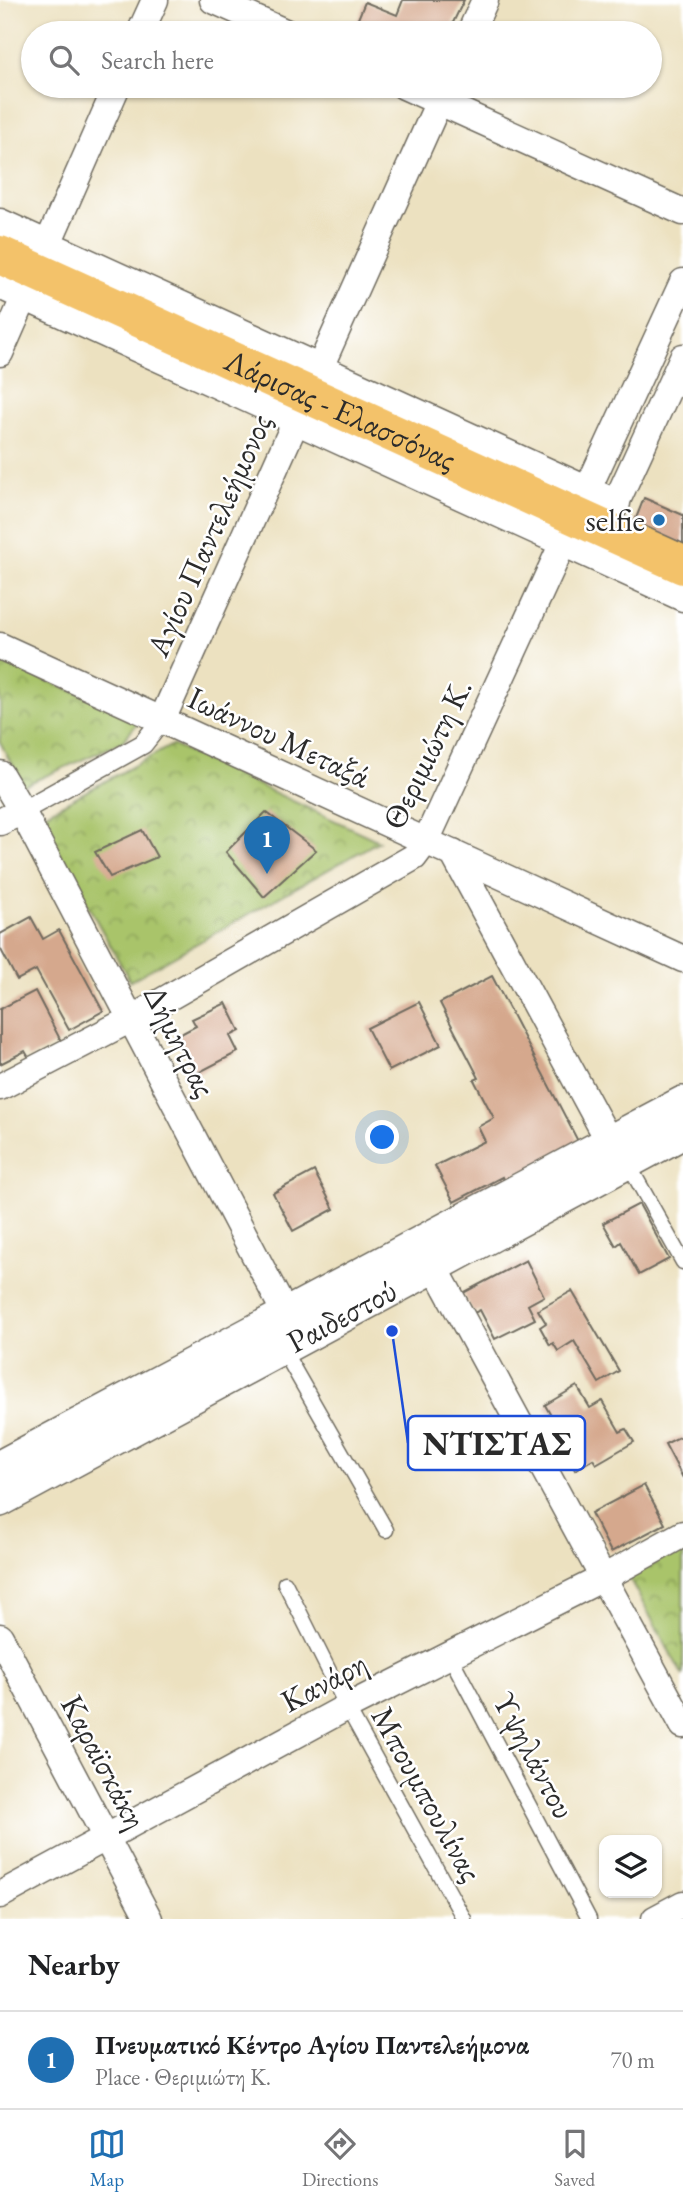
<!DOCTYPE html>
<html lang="en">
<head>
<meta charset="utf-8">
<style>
	:root { --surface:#fff; --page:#f6f6f6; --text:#202124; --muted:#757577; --line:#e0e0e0; --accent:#1f6fb2 }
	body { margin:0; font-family:"EB Garamond",serif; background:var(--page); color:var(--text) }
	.controls { position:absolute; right:21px; bottom:21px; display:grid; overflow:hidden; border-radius:14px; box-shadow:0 2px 5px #0004 }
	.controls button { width:63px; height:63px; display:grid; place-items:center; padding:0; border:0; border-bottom:2px solid var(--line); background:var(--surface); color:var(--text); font:35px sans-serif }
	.you { position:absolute; left:383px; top:1138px; width:24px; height:24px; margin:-18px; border:5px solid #fff; border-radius:50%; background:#1a73e8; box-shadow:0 0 0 10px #1a73e833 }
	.badge { display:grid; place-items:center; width:46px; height:46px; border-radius:50%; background:var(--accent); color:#fff; font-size:23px; font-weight:700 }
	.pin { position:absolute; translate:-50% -58px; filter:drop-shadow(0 2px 4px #0008) }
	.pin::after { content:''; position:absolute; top:37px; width:24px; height:21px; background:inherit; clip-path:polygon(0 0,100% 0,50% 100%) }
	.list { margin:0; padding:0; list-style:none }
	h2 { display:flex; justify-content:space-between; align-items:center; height:91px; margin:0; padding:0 28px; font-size:30px }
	h2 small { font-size:23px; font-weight:400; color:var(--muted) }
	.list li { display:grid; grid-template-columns:46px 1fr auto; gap:21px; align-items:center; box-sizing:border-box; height:98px; padding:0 28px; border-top:2px solid var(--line) }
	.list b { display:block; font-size:26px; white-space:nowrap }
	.list p { margin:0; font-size:23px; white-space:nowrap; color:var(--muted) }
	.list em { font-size:23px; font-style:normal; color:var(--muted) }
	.icon { flex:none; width:38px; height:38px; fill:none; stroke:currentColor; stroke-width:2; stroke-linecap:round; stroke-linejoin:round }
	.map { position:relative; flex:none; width:683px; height:1919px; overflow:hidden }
	.search { position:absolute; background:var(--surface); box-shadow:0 2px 5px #0004; left:21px; right:21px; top:21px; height:77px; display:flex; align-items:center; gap:18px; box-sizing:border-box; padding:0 24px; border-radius:38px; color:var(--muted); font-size:26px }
	.sheet { height:189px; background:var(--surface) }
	nav { display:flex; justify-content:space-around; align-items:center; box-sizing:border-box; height:98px; border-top:2px solid var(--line); background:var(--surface); font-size:19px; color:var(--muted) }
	nav a { display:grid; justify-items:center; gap:4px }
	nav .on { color:var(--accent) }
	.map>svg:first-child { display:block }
</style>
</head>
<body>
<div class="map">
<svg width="683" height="1919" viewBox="0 0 683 1919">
	<defs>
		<pattern id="park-crowns" width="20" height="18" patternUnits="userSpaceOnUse" patternTransform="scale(1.75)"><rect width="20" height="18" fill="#a9c46b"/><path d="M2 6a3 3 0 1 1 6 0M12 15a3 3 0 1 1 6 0" fill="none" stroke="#8a9f58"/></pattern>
	</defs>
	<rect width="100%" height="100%" fill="#fff"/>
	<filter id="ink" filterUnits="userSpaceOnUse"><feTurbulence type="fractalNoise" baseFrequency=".0143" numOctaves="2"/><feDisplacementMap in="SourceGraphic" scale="14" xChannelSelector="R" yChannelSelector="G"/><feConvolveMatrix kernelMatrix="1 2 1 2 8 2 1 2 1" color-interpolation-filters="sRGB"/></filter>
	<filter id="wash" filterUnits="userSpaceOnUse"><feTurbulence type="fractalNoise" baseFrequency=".00686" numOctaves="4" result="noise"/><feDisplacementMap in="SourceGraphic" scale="28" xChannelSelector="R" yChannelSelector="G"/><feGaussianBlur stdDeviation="1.57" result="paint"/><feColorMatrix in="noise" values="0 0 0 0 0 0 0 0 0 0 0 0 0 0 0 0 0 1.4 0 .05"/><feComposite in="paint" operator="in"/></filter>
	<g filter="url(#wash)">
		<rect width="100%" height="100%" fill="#ece1c0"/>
		<!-- park -->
		<path fill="url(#park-crowns)" stroke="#6a784b" stroke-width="2" d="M0,662l142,56 -20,24 -99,44 -23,-44z
			M172,745l207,96 -249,140 -91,-164z
			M683,1546v130l-55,-100z"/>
		<g id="blocks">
			<!-- building -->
			<path fill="#d5a88d" d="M403,0h61l-16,33h-96l13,-31 32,13z
				M644,498l39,17v35l-50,-24z
				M266,812l50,38 -52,47 -38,-45z
				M142,830l15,27 -47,20 -15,-25z
				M31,917l12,22 16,-9 44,81 -34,19 -33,-60 -19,10 -17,-32v-14z
				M492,976l88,169 -75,39 -3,-7 -48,25 -19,-36 50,-25 -7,-14 16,-9 -20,-38 5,-2 -39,-75z
				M35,991l26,50 -32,17 -4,-7 -25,13v-55z
				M419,1002l22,43 -52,26 -22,-43z
				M226,1003l14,28 -10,5 8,16 -42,22 -19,-38 19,-10 -4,-7z
				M314,1171l20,38 -41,22 -20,-38z
				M639,1204l30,55 -30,16 -18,-33 -5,4 -13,-23z
				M526,1260l18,36 -16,9 7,14 -40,20 -15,-29 -6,3 -11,-20z
				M572,1291l47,80 -20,12 -25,-42 -16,10 -5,-8 -3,2 -10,-18 6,-4 -8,-13z
				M577,1386l13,22 12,-7 18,31 6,-3 8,13 -38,22 -3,-5 -18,11 -4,-8 7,-5 -11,-19 -9,5 -11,-18 7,-4 -9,-16z
				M683,1435v43l-18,-34z
				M644,1485l21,39 -54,28 -20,-39z"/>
		</g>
	</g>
	<g filter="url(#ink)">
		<use href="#blocks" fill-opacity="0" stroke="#6f6b5f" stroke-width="2"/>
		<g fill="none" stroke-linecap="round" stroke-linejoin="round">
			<defs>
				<path id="service" d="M627,1162l56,100
					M282,1348l104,182
					M285,1583l62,124 117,212
					M449,1654l140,265"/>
				<path id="pedestrian" d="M22,811l121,-67 19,-24"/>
				<path id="minor" d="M213,0l74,33
					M140,33l15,-33
					M470,33l15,-33
					M404,86l279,126
					M0,222l617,281
					M0,286l683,312
					M0,353l117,-267
					M609,518l74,-161
					M0,646l683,313
					M162,720l284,-634
					M0,774l22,37 273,521
					M0,822l22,-11
					M453,853l157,290
					M0,1087l131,-68 283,-162 12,-16 257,-559
					M434,1266l249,459
					M0,1637l149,282
					M0,1895l347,-188 258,-130 78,-43
					M655,1919l28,-15"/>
				<g id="tertiary">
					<path d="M0,1467l683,-364"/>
					<path id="s1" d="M0,1500l683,-368"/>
				</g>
				<g id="trunk">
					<path id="s2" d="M0,255l683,310"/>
				</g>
			</defs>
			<!-- service casing -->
			<use href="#service" stroke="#6f6b5f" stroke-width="17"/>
			<!-- pedestrian casing -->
			<use href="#pedestrian" stroke="#6f6b5f" stroke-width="22"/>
			<!-- minor casing -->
			<use href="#minor" stroke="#6f6b5f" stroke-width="29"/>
			<!-- tertiary casing -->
			<use href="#tertiary" stroke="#6f6b5f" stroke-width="36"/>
			<!-- trunk casing -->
			<use href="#trunk" stroke="#6f6b5f" stroke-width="41"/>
			<!-- service -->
			<use href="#service" stroke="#fff" stroke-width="14"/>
			<!-- pedestrian -->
			<use href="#pedestrian" stroke="#fff" stroke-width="19"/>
			<!-- minor -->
			<use href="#minor" stroke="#fff" stroke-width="26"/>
			<!-- tertiary -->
			<use href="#tertiary" stroke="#fff" stroke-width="33"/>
			<!-- trunk -->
			<use href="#trunk" stroke="#f3c26a" stroke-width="38"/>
		</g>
	</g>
	<!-- markers -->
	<circle fill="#1f6fb2" stroke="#fff" stroke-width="2.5" cx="659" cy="520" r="7"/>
	<g text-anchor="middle" stroke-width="5" stroke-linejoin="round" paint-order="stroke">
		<!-- street labels -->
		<g font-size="32" fill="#2b2b2b" stroke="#fff">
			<text dy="11" stroke="none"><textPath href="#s2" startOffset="374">Λάρισας - Ελασσόνας</textPath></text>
			<text transform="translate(209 535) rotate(-66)" y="11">Αγίου Παντελεήμονος</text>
			<text transform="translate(279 737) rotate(25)" y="11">Ιωάννου Μεταξά</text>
			<text transform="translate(427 754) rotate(-64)" y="11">Θεριμιώτη Κ.</text>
			<text transform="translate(180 1041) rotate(63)" y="11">Δήμητρας</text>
			<text dy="11" stroke="none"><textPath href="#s1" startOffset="388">Ραιδεστού</textPath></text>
			<text transform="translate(324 1682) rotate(-28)" y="11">Κανάρη</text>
			<text transform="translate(534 1755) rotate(62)" y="11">Υψηλάντου</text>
			<text transform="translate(104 1762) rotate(62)" y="11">Καραϊσκάκη</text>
			<text transform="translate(427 1794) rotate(61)" y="11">Μπουμπουλίνας</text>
		</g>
		<!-- poi labels -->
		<g font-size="32" fill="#2b2b2b" stroke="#fff" text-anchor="end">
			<text x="645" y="531">selfie</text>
		</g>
	</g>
	<!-- callouts -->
	<path fill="none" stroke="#1d4ed8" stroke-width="2.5" d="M392 1331L408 1443"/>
	<circle fill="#1d4ed8" stroke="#fff" stroke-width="2.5" cx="392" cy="1331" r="7"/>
	<rect fill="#fff" stroke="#1d4ed8" stroke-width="2.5" x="408" y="1416" width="177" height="54" rx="7"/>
	<g font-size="33" text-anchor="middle" font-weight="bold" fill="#2b2b2b">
		<text x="497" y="1455">ΝΤΙΣΤΑΣ</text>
	</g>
</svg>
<div class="controls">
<button><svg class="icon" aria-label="layers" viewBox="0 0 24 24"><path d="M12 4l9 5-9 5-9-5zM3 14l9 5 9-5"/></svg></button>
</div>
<div class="you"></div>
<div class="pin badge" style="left:267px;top:874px">1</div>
<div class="search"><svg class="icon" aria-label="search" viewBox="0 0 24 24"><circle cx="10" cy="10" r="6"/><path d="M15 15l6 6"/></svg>Search here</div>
</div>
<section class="sheet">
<h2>Nearby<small></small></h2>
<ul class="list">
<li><span class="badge">1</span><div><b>Πνευματικό Κέντρο Αγίου Παντελεήμονα</b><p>Place · Θεριμιώτη Κ.</p></div><em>70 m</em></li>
</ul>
</section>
<nav>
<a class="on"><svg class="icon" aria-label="map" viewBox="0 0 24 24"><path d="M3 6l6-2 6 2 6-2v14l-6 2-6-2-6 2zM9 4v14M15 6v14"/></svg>Map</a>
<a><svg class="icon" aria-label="directions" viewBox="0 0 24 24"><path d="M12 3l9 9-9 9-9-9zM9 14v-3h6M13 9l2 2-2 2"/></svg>Directions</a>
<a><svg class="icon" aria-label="saved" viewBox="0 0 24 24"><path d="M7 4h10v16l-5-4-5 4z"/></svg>Saved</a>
</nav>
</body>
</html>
